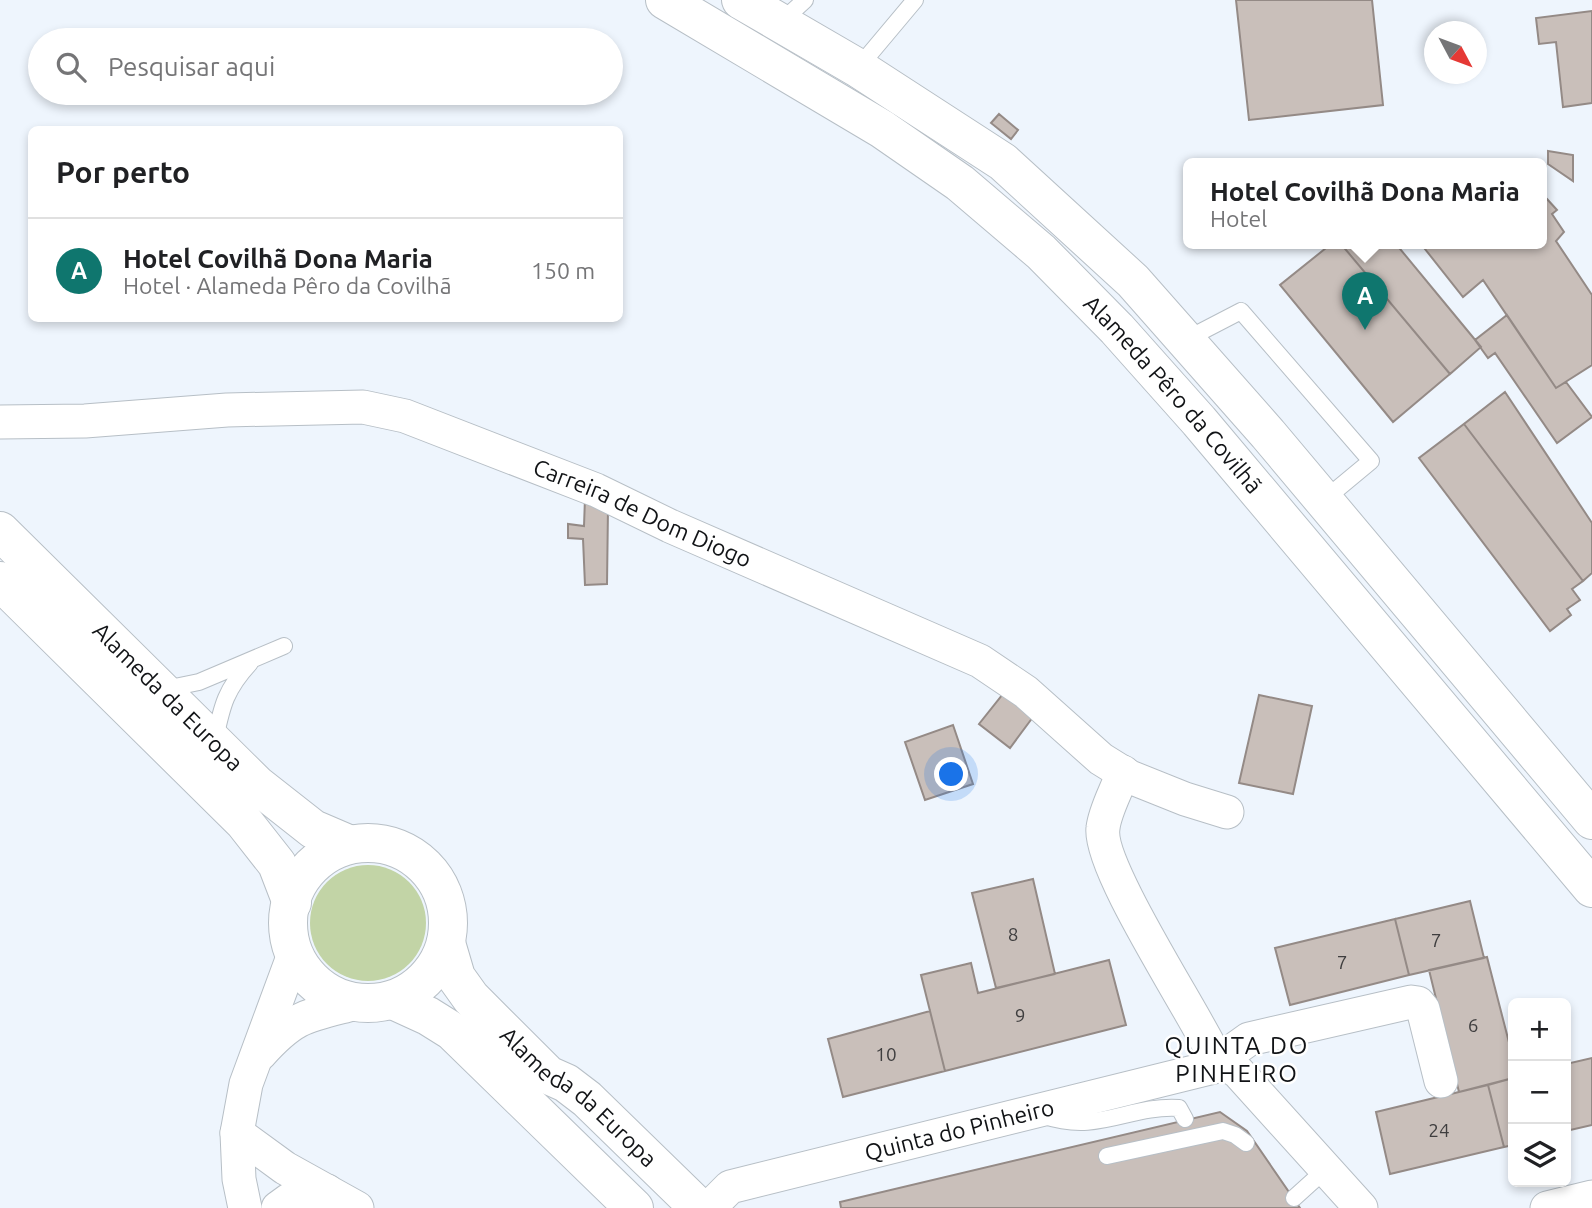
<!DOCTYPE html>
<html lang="pt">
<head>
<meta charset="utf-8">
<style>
	:root { --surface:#fff; --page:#f6f6f6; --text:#202124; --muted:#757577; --line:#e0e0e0; --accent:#0f766e }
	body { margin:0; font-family:Ubuntu,sans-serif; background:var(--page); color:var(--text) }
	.controls { position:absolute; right:21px; bottom:21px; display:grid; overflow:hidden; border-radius:10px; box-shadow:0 4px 10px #0003 }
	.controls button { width:63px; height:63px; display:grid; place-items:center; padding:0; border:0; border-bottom:2px solid var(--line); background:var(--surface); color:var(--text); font:35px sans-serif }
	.compass { position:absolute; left:1424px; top:21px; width:63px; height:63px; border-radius:50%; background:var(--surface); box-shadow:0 4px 10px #0003; rotate:131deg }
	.you { position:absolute; left:952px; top:775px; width:24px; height:24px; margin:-18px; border:5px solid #fff; border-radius:50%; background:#1a73e8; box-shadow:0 0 0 10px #1a73e833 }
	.badge { display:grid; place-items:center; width:46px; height:46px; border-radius:50%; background:var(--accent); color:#fff; font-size:23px; font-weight:700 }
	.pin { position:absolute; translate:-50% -58px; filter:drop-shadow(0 2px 4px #0008) }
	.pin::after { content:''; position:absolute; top:37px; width:24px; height:21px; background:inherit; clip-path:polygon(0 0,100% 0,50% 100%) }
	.popup { position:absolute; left:1183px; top:158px; width:364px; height:91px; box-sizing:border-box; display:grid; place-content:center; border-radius:10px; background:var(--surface); filter:drop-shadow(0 2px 5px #0005); font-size:23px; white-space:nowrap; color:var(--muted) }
	.popup b { font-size:26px; color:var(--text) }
	.popup::after { content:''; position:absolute; left:50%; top:100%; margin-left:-14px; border:14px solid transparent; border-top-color:var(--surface) }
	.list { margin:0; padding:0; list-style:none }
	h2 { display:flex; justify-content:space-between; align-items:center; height:91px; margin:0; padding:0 28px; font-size:30px }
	h2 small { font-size:23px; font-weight:400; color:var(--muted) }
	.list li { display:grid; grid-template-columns:46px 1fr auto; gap:21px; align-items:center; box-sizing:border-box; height:105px; padding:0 28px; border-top:2px solid var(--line) }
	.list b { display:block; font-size:26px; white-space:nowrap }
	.list p { margin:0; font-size:23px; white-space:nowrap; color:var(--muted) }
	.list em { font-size:23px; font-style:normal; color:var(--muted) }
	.icon { flex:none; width:38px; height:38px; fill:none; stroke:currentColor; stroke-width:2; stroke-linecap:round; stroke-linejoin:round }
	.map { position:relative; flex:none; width:1592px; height:1208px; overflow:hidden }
	.search { position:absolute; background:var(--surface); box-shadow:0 4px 10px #0003; left:28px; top:28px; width:595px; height:77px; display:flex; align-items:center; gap:18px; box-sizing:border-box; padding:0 24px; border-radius:38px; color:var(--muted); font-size:26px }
	.panel { position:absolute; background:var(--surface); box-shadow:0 4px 10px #0003; left:28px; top:126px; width:595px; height:196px; border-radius:10px }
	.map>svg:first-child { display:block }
</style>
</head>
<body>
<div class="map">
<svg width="1592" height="1208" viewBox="0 0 1592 1208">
	<rect width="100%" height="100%" fill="#eef5fd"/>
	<!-- green -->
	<path fill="#c2d4a6" d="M310 923a58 58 0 1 1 116 0a58 58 0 1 1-116 0Z"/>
	<!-- building -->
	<path fill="#c9bfba" stroke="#948a86" stroke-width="2" d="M1236,0h136l11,105 -134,15z
		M1592,11v92l-29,4 -7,-65 -17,2 -3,-26z
		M999,114l19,16 -7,9 -20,-16z
		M1548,151l25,4v26l-25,-17z
		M1547,199l10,11 -5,4 12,18 -8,9 36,54v70l-36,23 -73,-108 -20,17 -42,-53h121v-43z
		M1331,244h10l109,130 -57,48 -113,-137z
		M1341,244h55l85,103 -31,27z
		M1507,315l49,73 10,-6 26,35 -35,26 -62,-90 -7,5 -13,-18z
		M1505,392l87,131v50l-9,8 -119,-157z
		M1464,424l119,157 -11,8 8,11 -13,9 4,6 -21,16 -131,-173z
		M585,498l23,10 -1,76 -22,1 -2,-46 -15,-1v-14l16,2z
		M1003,694l30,23 -23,31 -31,-24z
		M1259,695l53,11 -19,88 -54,-11z
		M953,725l20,59 -48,16 -20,-58z
		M1033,879l22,95 -59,14 -24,-95z
		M1470,901l14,57 -75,17 -14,-56z
		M1395,919l14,56 -119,30 -15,-57z
		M1487,957l26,101v20l-54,14 -30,-122z
		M1109,960l17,65 -181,46 -24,-96 50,-12 7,30z
		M930,1011l15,60 -102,26 -15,-58z
		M1592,1058v67l-26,6v-67z
		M1513,1078v67l-9,2 -16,-62z
		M1488,1085l16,62 -114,27 -14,-62z
		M1220,1112l27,19 53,77h-459l-1,-6z"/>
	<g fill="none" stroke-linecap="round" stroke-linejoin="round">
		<defs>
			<path id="lane" d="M781,22l24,-22
				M858,68l57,-68
				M1187,339l54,-28 130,150 -47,39
				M165,689l34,-7 85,-36
				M215,739c7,-34 11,-50 35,-76
				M1044,1116c56,18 84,-11 135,-8l6,11
				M1107,1156l116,-25 12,4 11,8
				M1294,1198l31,-28"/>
			<g id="street">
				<path id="s1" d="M0,422l85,-1 142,-11 136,-3 42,9 191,74 74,36 310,135 46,31 75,67 29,18 55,22 42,13"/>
				<path d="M1123,772c-6,18 -18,38 -20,56 -6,39 96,191 116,237"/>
				<path d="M260,1054c34,-38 46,-38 93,-50"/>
				<path d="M1226,1064l9,-15 14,-10 162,-37 7,1 5,6 18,72"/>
				<path d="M237,1133l48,35 72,40"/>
				<path d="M245,1208l-6,-29 -2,-46 9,-49 48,-130"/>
				<path d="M278,1208l11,-8 38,-9"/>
				<path id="s2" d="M709,1208l21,-21 496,-123 12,8 123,136"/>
				<path d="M1547,1208l45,-11"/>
			</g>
			<g id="secondary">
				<path id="s3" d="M665,0l217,129 78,54 81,69 76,77 82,92 393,467"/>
				<path d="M741,0l117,68 145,94 130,119 135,153 324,386"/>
				<path id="s4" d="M0,531l257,254 56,44 35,15"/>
				<path d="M0,581l244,241 33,42 15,39"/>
				<circle cx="368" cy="923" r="80"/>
				<path id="s5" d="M446,943l10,34 15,21 77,77 18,8 21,16 112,109"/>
				<path d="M393,1000l35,16 24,15 182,177"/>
			</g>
		</defs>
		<!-- lane casing -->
		<use href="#lane" stroke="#b7bfc6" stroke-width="18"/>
		<!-- street casing -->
		<use href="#street" stroke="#b7bfc6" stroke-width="35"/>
		<!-- secondary casing -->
		<use href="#secondary" stroke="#b7bfc6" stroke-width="40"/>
		<!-- lane -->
		<use href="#lane" stroke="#fff" stroke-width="16"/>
		<!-- street -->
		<use href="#street" stroke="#fff" stroke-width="33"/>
		<!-- secondary -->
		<use href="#secondary" stroke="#fff" stroke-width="38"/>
	</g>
	<g text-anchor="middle" stroke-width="5" stroke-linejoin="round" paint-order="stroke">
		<!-- number labels -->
		<g font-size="19" fill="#3f3e3f">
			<text x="1013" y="941">8</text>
			<text x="1436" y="947">7</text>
			<text x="1342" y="969">7</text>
			<text x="1020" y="1022">9</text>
			<text x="1473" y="1032">6</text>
			<text x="886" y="1061">10</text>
			<text x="1439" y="1137">24</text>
		</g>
		<!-- street labels -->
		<g font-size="23" fill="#111316" stroke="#fff">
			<text dy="8" stroke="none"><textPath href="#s3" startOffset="648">Alameda Pêro da Covilhã</textPath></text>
			<text dy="8" stroke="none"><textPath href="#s1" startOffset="663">Carreira de Dom Diogo</textPath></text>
			<text dy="8" stroke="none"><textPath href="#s4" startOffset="236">Alameda da Europa</textPath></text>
			<text dy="8" stroke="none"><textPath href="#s5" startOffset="208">Alameda da Europa</textPath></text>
			<text dy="8" stroke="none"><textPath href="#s2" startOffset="266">Quinta do Pinheiro</textPath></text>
		</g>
		<!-- neighbourhood labels -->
		<g font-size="24" letter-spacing="2" fill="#111316" stroke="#fff">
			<text x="1237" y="1054">QUINTA DO<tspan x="1237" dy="28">PINHEIRO</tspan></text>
		</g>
	</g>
</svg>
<div class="controls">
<button>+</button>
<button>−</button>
<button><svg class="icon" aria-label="layers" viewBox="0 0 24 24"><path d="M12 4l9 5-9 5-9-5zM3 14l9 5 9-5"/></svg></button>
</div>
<svg class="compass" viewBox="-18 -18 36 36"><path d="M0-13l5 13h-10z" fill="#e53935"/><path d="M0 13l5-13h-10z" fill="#757577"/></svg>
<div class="you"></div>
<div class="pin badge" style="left:1365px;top:330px">A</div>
<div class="popup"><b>Hotel Covilhã Dona Maria</b>Hotel</div>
<div class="search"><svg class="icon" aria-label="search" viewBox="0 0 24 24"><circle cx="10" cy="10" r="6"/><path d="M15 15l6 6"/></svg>Pesquisar aqui</div>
<section class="panel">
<h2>Por perto<small></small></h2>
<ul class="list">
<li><span class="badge">A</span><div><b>Hotel Covilhã Dona Maria</b><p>Hotel · Alameda Pêro da Covilhã</p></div><em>150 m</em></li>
</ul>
</section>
</div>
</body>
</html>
